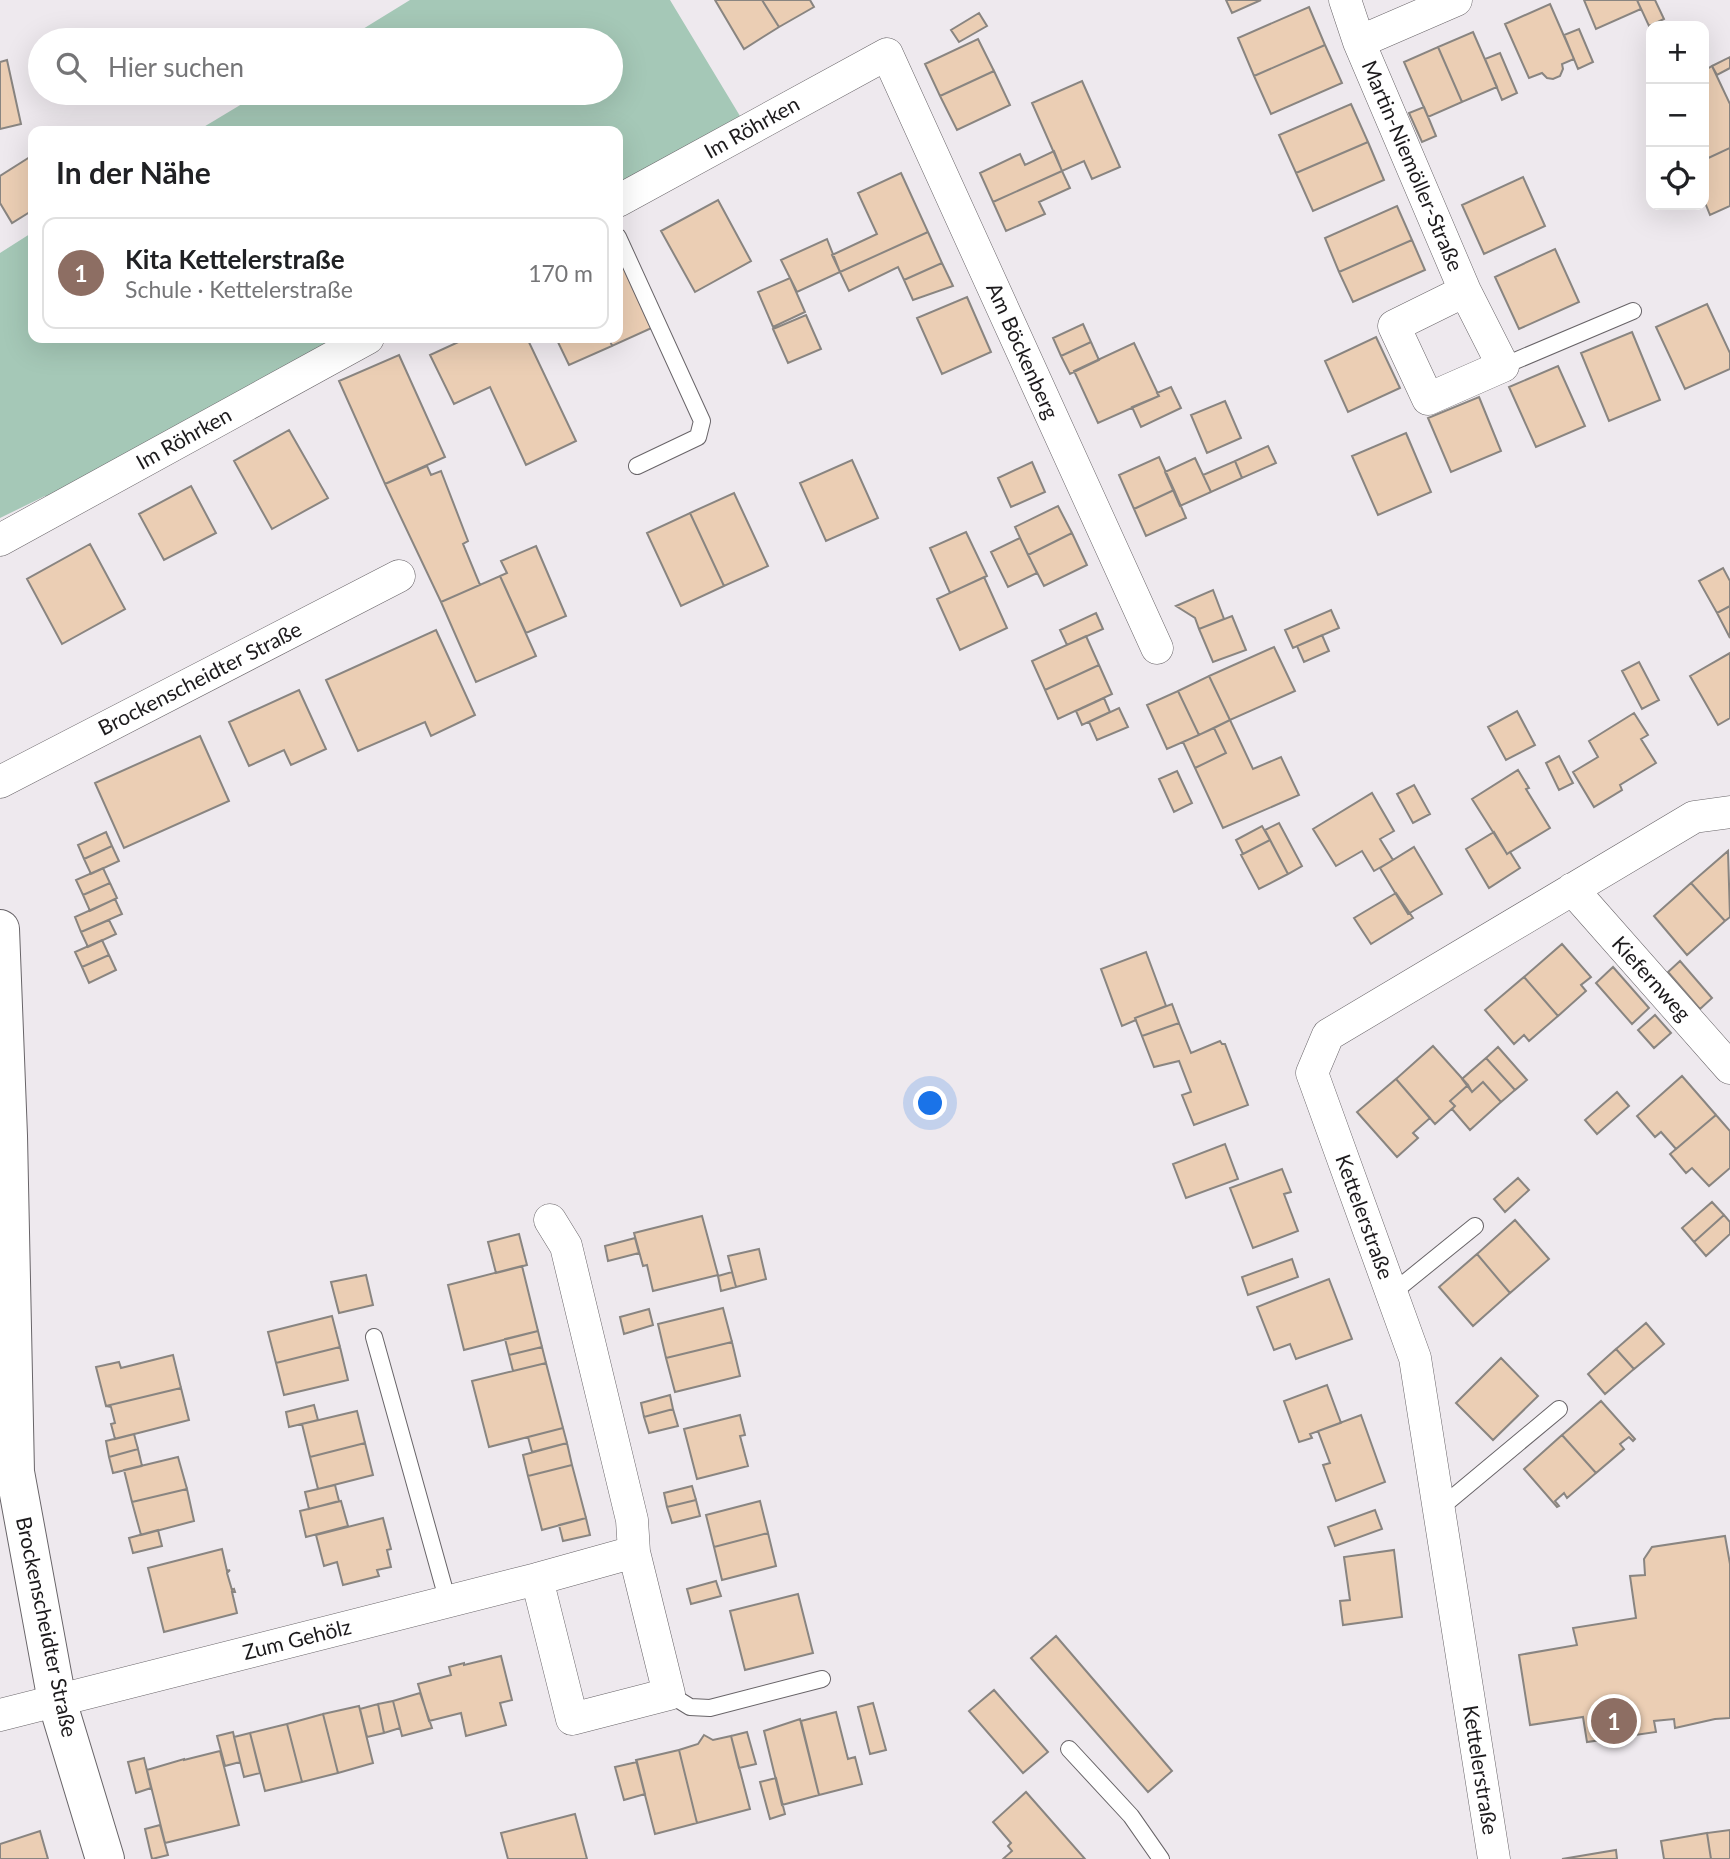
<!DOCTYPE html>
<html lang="de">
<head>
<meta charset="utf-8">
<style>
	:root { --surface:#fff; --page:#f2f2f2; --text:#202124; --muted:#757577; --line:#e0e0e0; --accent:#db2777 }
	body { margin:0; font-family:Lato,sans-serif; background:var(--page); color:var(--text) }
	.controls { position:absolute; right:21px; top:21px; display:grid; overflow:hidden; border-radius:14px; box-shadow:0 7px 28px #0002 }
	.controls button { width:63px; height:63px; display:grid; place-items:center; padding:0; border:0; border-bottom:2px solid var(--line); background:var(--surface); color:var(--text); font:35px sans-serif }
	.you { position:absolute; left:931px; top:1104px; width:24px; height:24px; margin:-18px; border:5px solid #fff; border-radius:50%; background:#1a73e8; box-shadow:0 0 0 10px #1a73e833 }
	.badge { display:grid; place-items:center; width:46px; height:46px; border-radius:50%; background:var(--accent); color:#fff; font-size:23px; font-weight:700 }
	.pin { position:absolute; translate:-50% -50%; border:4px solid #fff; box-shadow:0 2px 7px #0006 }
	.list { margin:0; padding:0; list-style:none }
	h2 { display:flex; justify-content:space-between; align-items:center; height:91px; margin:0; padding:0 28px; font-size:30px }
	h2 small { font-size:23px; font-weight:400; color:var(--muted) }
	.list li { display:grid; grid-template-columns:46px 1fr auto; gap:21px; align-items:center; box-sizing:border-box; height:112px; margin:0 14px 14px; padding:0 14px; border:2px solid var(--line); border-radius:14px }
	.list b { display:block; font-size:26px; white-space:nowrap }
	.list p { margin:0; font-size:23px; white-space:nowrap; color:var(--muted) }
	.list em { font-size:23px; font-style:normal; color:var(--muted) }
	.icon { flex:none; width:38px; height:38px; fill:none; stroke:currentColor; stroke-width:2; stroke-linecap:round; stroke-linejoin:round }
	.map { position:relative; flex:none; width:1730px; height:1859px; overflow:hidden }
	.search { position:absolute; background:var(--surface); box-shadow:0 7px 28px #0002; left:28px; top:28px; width:595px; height:77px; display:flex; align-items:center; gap:18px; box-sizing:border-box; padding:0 24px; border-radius:38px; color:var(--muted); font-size:26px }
	.panel { position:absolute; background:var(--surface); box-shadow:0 7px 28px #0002; left:28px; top:126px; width:595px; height:217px; border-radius:14px }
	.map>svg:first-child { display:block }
</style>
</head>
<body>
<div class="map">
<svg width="1730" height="1859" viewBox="0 0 1730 1859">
	<rect width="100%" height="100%" fill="#eee9ee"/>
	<!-- green -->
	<path fill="#a5c8b7" d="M410,0h260l70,116 -122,68v-53h-421l63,-38h351v-53h-266z
		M33,232v106h312l-284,159 -16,-1 -45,22v-265z"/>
	<!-- building -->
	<path fill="#ebceb4" stroke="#898581" stroke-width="2" d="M715,0h47l17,27 -35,22z
		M762,0h48l4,7 -35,20z
		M1226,0h35l-29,13z
		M1584,0h53l4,9 -45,20z
		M1637,0h18l9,19 -15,7z
		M1550,4l24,55 -12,5 1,5 -3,7 -7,3 -6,-1 -5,-5 -13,5 -24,-54z
		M1309,7l16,38 -71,31 -16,-38z
		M979,13l8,13 -28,16 -8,-12z
		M1579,29l14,33 -15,7 -14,-34z
		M1473,32l24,55 -35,15 -24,-55z
		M978,39l16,32 -54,25 -15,-32z
		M1325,45l17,38 -71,31 -17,-38z
		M1438,47l24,55 -34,15 -24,-55z
		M1500,53l17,40 -15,7 -17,-41z
		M1730,57v11l-13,7 -5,-9z
		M7,60l14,64 -21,5v-67z
		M1712,66l18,38v44l-26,12v-89z
		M994,71l16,34 -53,25 -17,-34z
		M1082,81l38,86 -28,12 -8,-18 -22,10 -30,-68z
		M1351,104l17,38 -72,31 -17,-38z
		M1424,107l12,29 -14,6 -13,-29z
		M1368,142l16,38 -71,31 -17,-38z
		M1730,148v58l-20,9 -6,-15v-40z
		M1054,151l8,20 -69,31 -13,-29 40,-19 5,11z
		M33,155v55l-21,13 -12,-20v-27z
		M1062,171l8,17 -31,14 6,12 -39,17 -13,-29z
		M901,173l27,59 -88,40 -8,-17 45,-21 -19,-41z
		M1523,177l22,49 -61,28 -22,-49z
		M718,200l33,61 -56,31 -34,-61z
		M1397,206l15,34 -73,32 -14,-34z
		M928,232l14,31 -38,17 -6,-13 -49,24 -9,-19z
		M827,239l13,33 -43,20 -16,-32z
		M1412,240l13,30 -72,32 -14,-30z
		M1555,249l24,53 -60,27 -24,-52z
		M618,255l38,71 -44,20 -3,-8h9z
		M942,263l11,23 -40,14 -9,-20z
		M790,278l15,34 -32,15 -15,-35z
		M967,297l24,55 -49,22 -25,-56z
		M1707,304l23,49v16l-45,20 -29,-62z
		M806,315l15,34 -33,14 -15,-34z
		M1083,324l8,18 -30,14 -8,-18z
		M1632,332l28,68 -51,21 -28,-68z
		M1376,337l24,51 -52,24 -23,-51z
		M467,338h60l49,103 -50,24 -36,-78 -36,17 -24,-49z
		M556,338h53l3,8 -43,19z
		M1091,342l8,18 -29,14 -9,-18z
		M1134,343l25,53 -61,27 -24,-52z
		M399,355l46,102 -60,27 -46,-103z
		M1558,366l27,60 -49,21 -27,-60z
		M1171,387l10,21 -40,19 -9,-20 27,-11 -2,-3z
		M1479,397l22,54 -50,21 -23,-54z
		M1225,401l16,37 -34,15 -16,-38z
		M289,430l39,68 -56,31 -38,-68z
		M1406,433l25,59 -53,23 -26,-59z
		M1268,446l8,17 -34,15 -7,-17z
		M1159,457l15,33 -40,19 -15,-34z
		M1195,458l16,34 -31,14 -15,-34z
		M852,460l26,58 -52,23 -26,-58z
		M1235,461l7,17 -31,14 -8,-17z
		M1032,462l13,30 -34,15 -13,-29z
		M427,466l4,9 10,-4 27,70 -5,3 17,41 -39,17 -56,-118z
		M191,486l25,47 -52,27 -25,-46z
		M1174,490l12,28 -40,18 -12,-27z
		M734,493l34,73 -44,20 -34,-73z
		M1058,506l14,27 -44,22 -13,-28z
		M690,513l34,73 -43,20 -34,-73z
		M966,532l21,44 -37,17 -20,-45z
		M1072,533l15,32 -43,21 -16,-31z
		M1020,538l17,35 -29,14 -17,-35z
		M90,544l35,65 -63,35 -35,-65z
		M536,546l30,70 -40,17 -26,-57 7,-3 -6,-12z
		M1723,568l7,13v25l-13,7 -18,-32z
		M500,576l36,80 -60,26 -35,-80z
		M984,577l23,51 -47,22 -23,-51z
		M1213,590l11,29 -25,10 -4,-11 -19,-12z
		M1730,606v32l-13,-25z
		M1331,610l8,18 -46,20 -8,-18z
		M1096,613l7,16 -36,16 -7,-15z
		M1232,616l14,34 -33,12 -14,-33z
		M436,630l39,85 -44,21 -6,-14 -67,29 -32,-71z
		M1322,635l7,16 -25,11 -7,-16z
		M1086,636l13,29 -54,25 -13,-29z
		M1274,647l21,44 -65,29 -21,-44z
		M1730,653v65l-12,7 -28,-49z
		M1639,662l20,38 -17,9 -20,-38z
		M1099,665l13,29 -54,25 -13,-29z
		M1209,676l21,44 -31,15 -21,-44z
		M299,690l27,59 -35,16 -7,-15 -35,16 -20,-44z
		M1178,691l21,44 -32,14 -20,-44z
		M1104,698l6,14 -28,13 -6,-14z
		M1119,708l9,19 -31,13 -8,-18z
		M1517,711l18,34 -29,15 -18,-33z
		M1634,713l14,22 -7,4 15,24 -36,22 2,5 -28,17 -21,-35 25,-15 -9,-16z
		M1230,720l23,49 28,-12 18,38 -76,33 -28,-60 31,-15 -12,-25z
		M1214,728l12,25 -31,15 -12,-26z
		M200,736l29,65 -105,47 -29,-65z
		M1559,756l14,27 -14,7 -13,-27z
		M1518,770l11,18 -3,1 24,39 -43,26 -35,-55z
		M1177,771l15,32 -18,9 -15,-33z
		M1414,785l16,29 -17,9 -16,-29z
		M1372,793l22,38 -14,8 13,21 -19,11 -12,-20 -26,15 -23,-37z
		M1279,823l23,43 -14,8 -23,-44z
		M1262,826l8,14 -27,14 -7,-14z
		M106,832l6,14 -28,13 -6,-14z
		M1494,832l13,22 3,-2 10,16 -31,20 -23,-39z
		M1270,840l18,34 -29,15 -18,-34z
		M112,846l7,15 -28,13 -7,-15z
		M1414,847l28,47 -34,20 -28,-46z
		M1728,851l2,66 -5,4 -34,-38z
		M103,868l7,15 -27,12 -7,-15z
		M110,883l7,15 -27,13 -7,-16z
		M1691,883l34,38 -38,34 -33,-39z
		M1396,893l17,25 -42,26 -17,-26z
		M115,899l7,15 -41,18 -6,-15z
		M109,920l7,14 -28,13 -7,-15z
		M102,940l7,15 -27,12 -7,-15z
		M1562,944l29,33 -10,8 5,6 -28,25 -34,-39z
		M1146,952l20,54 -31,12 1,2 -14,6 -21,-57z
		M109,955l7,15 -27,13 -7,-16z
		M1680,961l32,37 -12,11 -32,-37z
		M1613,967l36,41 -17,16 -36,-41z
		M1524,977l34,39 -29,25 -5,-6 -10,9 -29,-34z
		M1172,1004l7,19 -37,13 -7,-18z
		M1655,1015l16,18 -17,15 -16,-18z
		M1179,1023l12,30 29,-12 2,3h3l23,61 -54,20 -12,-30 9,-3 -12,-31 -25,6 -12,-31z
		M1433,1046l35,39 -18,16 5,5 -20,18 -39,-45z
		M1498,1047l29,33 -12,10 -29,-32z
		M1486,1058l29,32 -14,12 -18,-20 -11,10 -10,-13z
		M1682,1076l34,39 -40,34 -15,-17 -6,5 -18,-21z
		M1396,1079l34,39 -17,15 5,5 -21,19 -40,-45z
		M1483,1082l18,20 -31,28 -18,-21 3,-3 -5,-5 18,-16 4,7z
		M1617,1092l12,14 -32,28 -12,-14z
		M1716,1115l14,16v37l-21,18 -17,-18 -6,5 -16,-19z
		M1225,1144l13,35 -52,19 -13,-34z
		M1282,1169l9,23 -7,2 14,37 -45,17 -23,-60z
		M1518,1178l11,12 -24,22 -11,-13z
		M1712,1202l12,13 -30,27 -12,-14z
		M1724,1215l6,7v12l-24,22 -12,-14z
		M702,1216l16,59 -65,16 -6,-26 -4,1 -9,-33z
		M1515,1220l34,39 -39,34 -33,-39z
		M519,1234l8,31 -31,8 -8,-31z
		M635,1238l4,15 -31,8 -3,-15z
		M759,1249l7,30 -30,8 -8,-31z
		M1477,1254l33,39 -37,33 -34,-39z
		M1292,1259l6,18 -50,18 -6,-18z
		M522,1266l16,65 -74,19 -16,-65z
		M732,1272l4,15 -15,4 -3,-15z
		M366,1275l7,30 -34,8 -8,-31z
		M1329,1279l23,60 -56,20 -6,-15 -16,6 -17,-43z
		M723,1308l9,34 -66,16 -8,-34z
		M649,1309l4,16 -29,9 -4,-17z
		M332,1316l8,31 -64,16 -8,-31z
		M1646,1323l18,21 -30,25 -18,-20z
		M538,1331l4,16 -33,8 -4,-16z
		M732,1342l8,34 -65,16 -9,-34z
		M340,1347l8,33 -64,15 -8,-32z
		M542,1347l4,16 -33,8 -4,-16z
		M1616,1349l18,20 -29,25 -17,-20z
		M173,1355l8,33 -75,18 -10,-39 23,-5 2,6z
		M1501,1358l37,38 -45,44 -37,-37z
		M546,1363l17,65 -74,19 -17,-66z
		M1327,1385l14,38 -31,11 2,4 -13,4 -15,-41z
		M181,1388l8,32 -74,19 -4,-15 4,-1 -4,-16 -5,-1z
		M670,1395l3,14 -29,8 -3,-14z
		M1601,1401l34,38 -2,2 -4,-4 -9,7 4,5 -28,24 -34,-38z
		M314,1405l4,15 -29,7 -3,-15z
		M673,1409l5,17 -29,7 -5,-16z
		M357,1411l8,32 -55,14 -8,-33z
		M740,1415l5,20 -5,1 8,30 -51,13 -13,-50z
		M1361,1415l24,67 -49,19 -13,-36 7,-2 -12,-32z
		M563,1428l4,15 -35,9 -4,-15z
		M134,1434l4,15 -29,8 -3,-16z
		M1562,1435l34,38 -29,25 -3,-5 -9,8 4,5 -2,1 -33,-38z
		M365,1443l8,32 -55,14 -8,-32z
		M567,1443l5,22 -44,11 -5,-21z
		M138,1449l4,17 -29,7 -4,-16z
		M178,1457l9,32 -55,13 -8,-32z
		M572,1465l14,53 -44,12 -14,-54z
		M335,1485l4,16 -30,8 -4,-17z
		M692,1486l4,14 -29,7 -3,-14z
		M187,1489l7,32 -53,14 -9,-33z
		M696,1500l4,16 -28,7 -5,-16z
		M341,1501l7,25 -42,11 -6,-26z
		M760,1501l8,32 -54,14 -8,-32z
		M1375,1510l7,19 -47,17 -7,-19z
		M383,1518l8,31 -4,1 4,17 -14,3 2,6 -36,9 -6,-23 -13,4 -8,-31z
		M586,1518l4,17 -27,6 -4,-16z
		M158,1530l4,16 -29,7 -4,-15z
		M768,1533l8,33 -54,14 -8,-33z
		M1725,1536l5,28v154l-15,1 -40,9 -1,-9 -20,2 2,11 -69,10 -4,-25 -53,8 -11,-70 58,-10 -4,-17 63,-10 -6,-42 15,-1 -1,-16 8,-12z
		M222,1549l5,22 3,-1 -3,3 5,17 2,-1 1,3h-3l5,21 -73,19 -16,-64z
		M1394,1550l8,67 -59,8 -3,-24 10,-1 -6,-43z
		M716,1581l5,15 -30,8 -4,-15z
		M798,1594l15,59 -68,17 -15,-59z
		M1056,1636l116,135 -24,21 -117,-134z
		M501,1656l11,44 -12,3 6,22 -40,11 -5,-23 -32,8 -11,-37 33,-9 -2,-8 15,-4v2z
		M994,1690l54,62 -25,21 -54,-62z
		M420,1693l12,35 -30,8 -9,-35z
		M393,1701l7,27 -16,5 -6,-29z
		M873,1703l13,47 -16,4 -12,-47z
		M378,1704l6,29 -17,4 -7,-28z
		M359,1706l14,57 -35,10 -15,-59z
		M836,1712l12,47 7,-2 7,27 -43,11 -18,-74z
		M323,1714l15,59 -36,9 -15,-58z
		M800,1719l19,76 -37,10 -18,-74z
		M287,1724l15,58 -37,9 -15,-58z
		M233,1732l7,30 -15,4 -8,-30z
		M747,1732l9,32 -17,4 -8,-32z
		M250,1733l10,40 -16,4 -10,-40z
		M704,1735l9,5 18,-4 19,73 -53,14 -18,-73 19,-6z
		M679,1750l18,73 -42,11 -19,-74z
		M220,1751l19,74 -74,18 -18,-73 37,-11v1z
		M144,1758l7,30 -15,5 -8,-31z
		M637,1762l8,32 -21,6 -9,-33z
		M776,1778l9,36 -15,5 -10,-37z
		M1026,1792l59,67h-82l9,-8 -4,-5 3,-3 -18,-21z
		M575,1814l12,45h-79l-7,-26z
		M160,1825l8,30 -16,4 -7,-30z
		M1730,1830v29h-19l-4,-26z
		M40,1831l8,28h-48v-15z
		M1707,1833l4,26h-47l-3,-18z
		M1616,1850l1,9h-55z"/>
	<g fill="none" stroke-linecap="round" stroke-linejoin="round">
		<defs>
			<path id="service" d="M618,237l84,184 -4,16 -61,29
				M1503,366l130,-55
				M1391,1294l84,-68
				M374,1337l74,265
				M1439,1509l120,-100
				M669,1694l21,13 20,1 112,-29
				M1069,1749l62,67 30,43"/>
			<path id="minor" d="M1345,0l14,42 106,249 38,75 -75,33 -34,-73 71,-35
				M1359,42l97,-42
				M618,201l269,-147 270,594
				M0,540l368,-202
				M0,782l399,-206
				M1572,889l158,179
				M537,1579l35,140 97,-25 -35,-142
				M0,1715l537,-136 97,-27 -2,-32 -66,-274 -16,-26
				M1494,1859l-79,-501 -103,-285 16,-38 366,-218 36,-5"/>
			<path id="tertiary" d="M0,929l8,207 7,336 42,229 48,158"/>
		</defs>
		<!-- service casing -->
		<use href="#service" stroke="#686468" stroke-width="18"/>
		<!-- minor casing -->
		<use href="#minor" stroke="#686468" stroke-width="33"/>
		<!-- tertiary casing -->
		<use href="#tertiary" stroke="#686468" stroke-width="40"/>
		<!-- service -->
		<use href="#service" stroke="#fff" stroke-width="16"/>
		<!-- minor -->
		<use href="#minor" stroke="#fff" stroke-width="32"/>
		<!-- tertiary -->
		<use href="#tertiary" stroke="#fff" stroke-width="38"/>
	</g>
	<g text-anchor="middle" stroke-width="6" stroke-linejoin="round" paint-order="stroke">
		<!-- street labels -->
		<g font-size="21" fill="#1c1a1c" stroke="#fff">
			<text transform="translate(752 128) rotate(-29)" y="7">Im Röhrken</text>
			<text transform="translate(1412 166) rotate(67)" y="7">Martin-Niemöller-Straße</text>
			<text transform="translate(1022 351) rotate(66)" y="7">Am Böckenberg</text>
			<text transform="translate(184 439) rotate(-29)" y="7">Im Röhrken</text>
			<text transform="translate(200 679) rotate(-27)" y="7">Brockenscheidter Straße</text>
			<text transform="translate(1651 979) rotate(48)" y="7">Kiefernweg</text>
			<text transform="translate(1364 1217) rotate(70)" y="7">Kettelerstraße</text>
			<text transform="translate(46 1627) rotate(78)" y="7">Brockenscheidter Straße</text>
			<text transform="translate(297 1640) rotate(-14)" y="7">Zum Gehölz</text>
			<text transform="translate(1480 1770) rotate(81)" y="7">Kettelerstraße</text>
		</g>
	</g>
</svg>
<div class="controls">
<button>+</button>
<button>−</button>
<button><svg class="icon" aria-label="locate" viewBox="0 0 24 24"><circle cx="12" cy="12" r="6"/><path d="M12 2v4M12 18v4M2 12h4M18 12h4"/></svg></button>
</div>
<div class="you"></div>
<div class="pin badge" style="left:1614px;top:1721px;background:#8d6e63">1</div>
<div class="search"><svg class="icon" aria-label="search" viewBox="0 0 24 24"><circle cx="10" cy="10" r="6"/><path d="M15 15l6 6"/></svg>Hier suchen</div>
<section class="panel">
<h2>In der Nähe<small></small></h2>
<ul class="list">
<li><span class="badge" style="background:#8d6e63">1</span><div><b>Kita Kettelerstraße</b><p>Schule · Kettelerstraße</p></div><em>170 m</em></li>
</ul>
</section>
</div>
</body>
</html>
